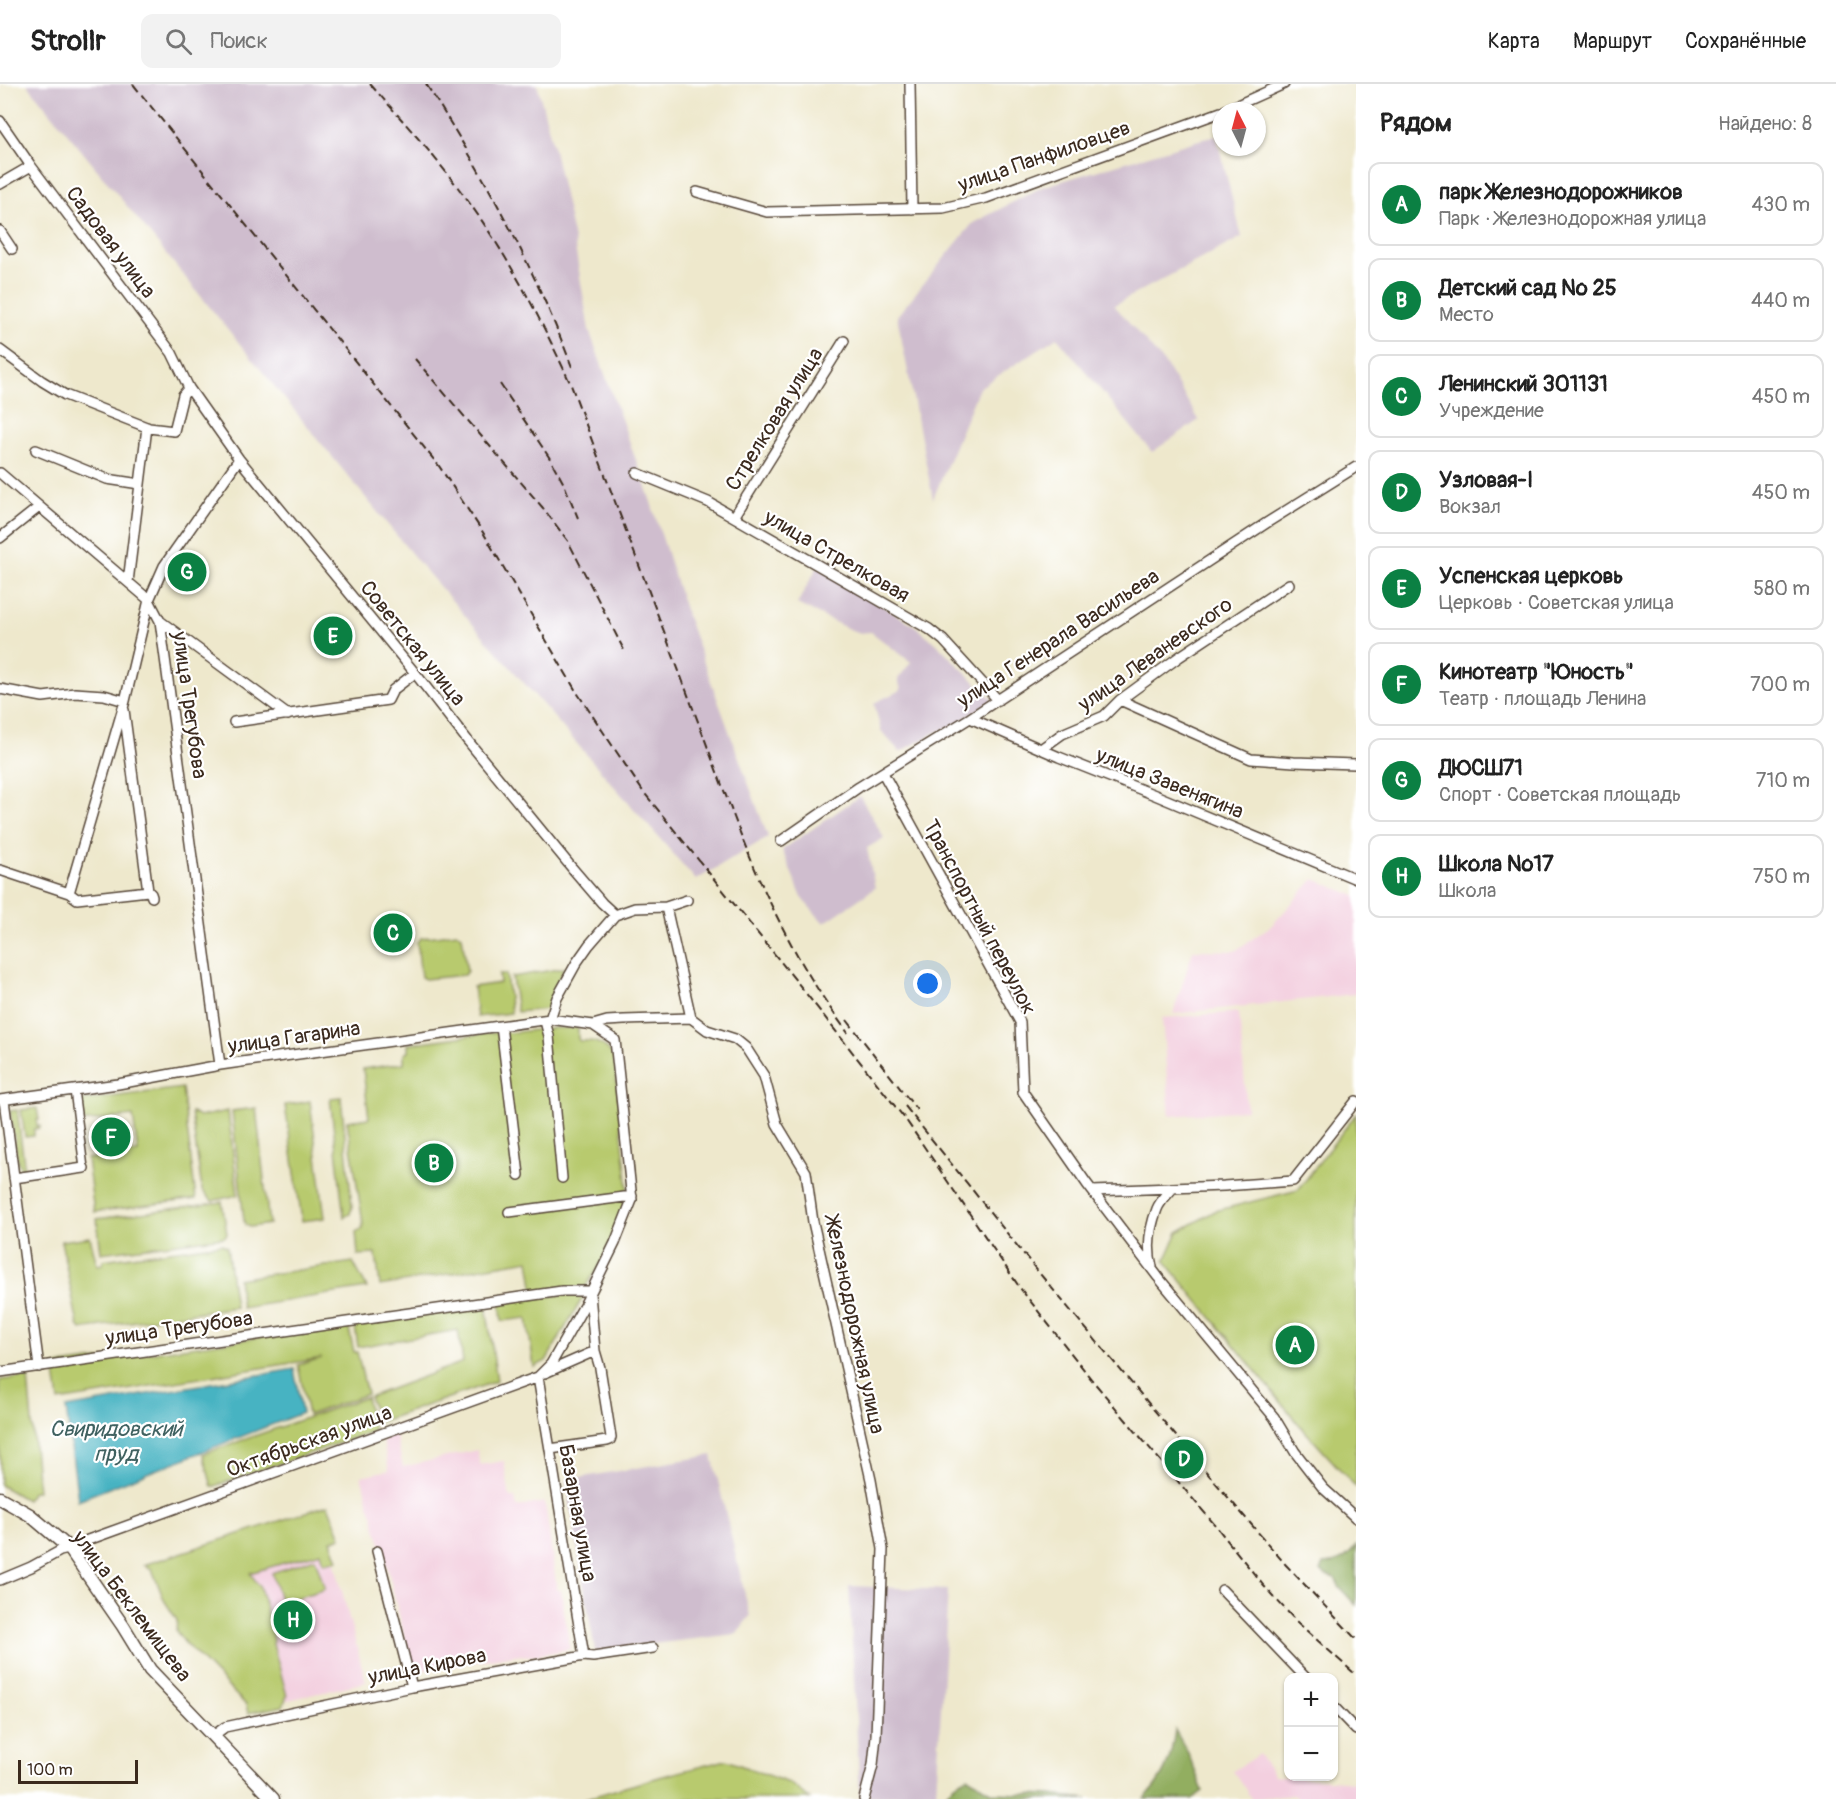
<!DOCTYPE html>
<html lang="ru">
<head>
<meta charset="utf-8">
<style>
	:root { --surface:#fff; --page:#f2f2f2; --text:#222; --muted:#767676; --line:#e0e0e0; --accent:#0b8043 }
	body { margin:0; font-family:Pangolin,sans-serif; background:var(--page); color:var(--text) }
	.controls { position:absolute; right:18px; bottom:18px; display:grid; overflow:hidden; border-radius:12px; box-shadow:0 2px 4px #0004 }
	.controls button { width:54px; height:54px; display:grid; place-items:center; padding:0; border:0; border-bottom:2px solid var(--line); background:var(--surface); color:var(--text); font:30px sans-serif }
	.compass { position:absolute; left:1212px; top:18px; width:54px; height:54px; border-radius:50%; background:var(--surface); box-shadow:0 2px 4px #0004; rotate:354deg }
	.scale { position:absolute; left:18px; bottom:15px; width:120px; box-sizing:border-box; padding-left:6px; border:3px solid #3b2a1e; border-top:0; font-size:16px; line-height:21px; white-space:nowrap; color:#3b2a1e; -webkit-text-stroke:4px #fff; paint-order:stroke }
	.you { position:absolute; left:928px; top:900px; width:21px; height:21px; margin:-15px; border:4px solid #fff; border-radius:50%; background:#1a73e8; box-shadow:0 0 0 9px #1a73e833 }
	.badge { display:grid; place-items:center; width:39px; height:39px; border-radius:50%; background:var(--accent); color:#fff; font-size:20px; font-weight:700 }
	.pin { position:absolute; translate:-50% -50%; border:3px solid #fff; box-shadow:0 2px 6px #0006 }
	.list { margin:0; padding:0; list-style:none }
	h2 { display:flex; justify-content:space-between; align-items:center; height:78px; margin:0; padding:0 24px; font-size:26px }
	h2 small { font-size:20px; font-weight:400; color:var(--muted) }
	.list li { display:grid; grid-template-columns:39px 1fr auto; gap:18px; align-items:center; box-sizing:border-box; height:84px; margin:0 12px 12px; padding:0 12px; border:2px solid var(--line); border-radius:12px }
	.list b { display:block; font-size:22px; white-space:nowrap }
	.list p { margin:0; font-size:20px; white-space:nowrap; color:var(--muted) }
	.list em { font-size:20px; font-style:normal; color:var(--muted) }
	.icon { flex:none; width:33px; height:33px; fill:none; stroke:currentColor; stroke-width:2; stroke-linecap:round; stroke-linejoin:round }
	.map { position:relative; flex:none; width:1356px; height:1715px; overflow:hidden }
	header { display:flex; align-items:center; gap:36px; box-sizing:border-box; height:84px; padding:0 30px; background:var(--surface); border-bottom:2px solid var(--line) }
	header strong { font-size:28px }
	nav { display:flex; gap:33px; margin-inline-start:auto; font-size:21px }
	.search { width:420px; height:54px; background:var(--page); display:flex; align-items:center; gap:15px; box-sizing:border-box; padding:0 21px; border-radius:12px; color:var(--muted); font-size:22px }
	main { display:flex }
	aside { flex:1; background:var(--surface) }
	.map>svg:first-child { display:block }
</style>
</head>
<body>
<header>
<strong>Strollr</strong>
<div class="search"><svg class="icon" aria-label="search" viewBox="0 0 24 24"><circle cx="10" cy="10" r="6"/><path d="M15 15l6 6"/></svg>Поиск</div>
<nav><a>Карта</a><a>Маршрут</a><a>Сохранённые</a></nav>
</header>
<main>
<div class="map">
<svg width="1356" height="1715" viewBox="0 0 1356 1715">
	<rect width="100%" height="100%" fill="#fff"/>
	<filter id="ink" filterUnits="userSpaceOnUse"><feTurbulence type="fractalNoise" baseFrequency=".0167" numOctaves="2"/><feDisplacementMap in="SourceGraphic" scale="12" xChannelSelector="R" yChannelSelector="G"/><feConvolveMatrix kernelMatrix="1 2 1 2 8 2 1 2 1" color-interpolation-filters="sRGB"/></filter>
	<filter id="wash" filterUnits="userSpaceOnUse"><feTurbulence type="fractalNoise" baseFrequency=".008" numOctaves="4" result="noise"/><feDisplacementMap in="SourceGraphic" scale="24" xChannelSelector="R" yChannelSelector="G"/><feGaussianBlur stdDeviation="1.35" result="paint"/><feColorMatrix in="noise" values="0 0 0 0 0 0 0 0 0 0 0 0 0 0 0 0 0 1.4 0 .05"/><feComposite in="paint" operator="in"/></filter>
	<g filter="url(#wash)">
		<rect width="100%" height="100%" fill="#eee8cc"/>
		<!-- built -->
		<path fill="#f3cfdf" d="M1314,795l42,17v98l-183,20 20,-64 42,1 37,-26z
			M1239,928l8,98 -77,6 -8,-98z
			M395,1348l8,35 74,-17 3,15 24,-4 6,37h5l2,9 28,-5 12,88h4l9,59 -38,7 -17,-1 -102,17 -26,-106 -26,-90 28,-6 -7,-33z
			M330,1461l36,137 -86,20 -66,-123z
			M1259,1670l15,22 82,6v17h-58l-4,-5 -42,5 -19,-28z"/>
		<!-- industrial -->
		<path fill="#cfbdce" d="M27,0h510l17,66 19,85 16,95 60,166 39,123 80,218 -72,43 -276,-316z
			M1216,51l26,102 -128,68 51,59 34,56 -47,32 -95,-115 -78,51 -46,111 -36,-183 76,-93 69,-36z
			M818,482l97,60 22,18 56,56 -40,26 -19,7 -34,19 -19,-21 -7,-28 27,-13 -3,-11 13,-17 -40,-30 -14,1 -60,-29z
			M860,712l24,42 -17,10 8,40 -51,35 -21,-23 -21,-50z
			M712,1371l38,161 -14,18 -141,17 -29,-171z
			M849,1502l99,4 -12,204 -76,3z"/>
		<!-- green -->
		<path fill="#b8ca6e" stroke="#7a7a46" stroke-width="1.5" d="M457,849l5,3 5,35 -3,4 -39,4 -4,-2 -4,-35 4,-4z
			M564,884l-17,41 -30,3 -5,-35z
			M499,890h7l5,39 -34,4 -4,-30 27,-4z
			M554,944h24v11l2,2c16,-1 26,3 34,17l14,133 -8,29 -7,17 -14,30 -14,20 -51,5 -5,-32 -149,26 -4,-32 -18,1 -2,-23 6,-3 1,-6 -16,-102 22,-3 -6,-49 41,-6v-9l4,-2v-8l89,-12 10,1z
			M182,1004l14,111 -102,13 -7,-53 51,-7 -5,-36 -51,6 -3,-21z
			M341,1013l11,110 -2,7 -6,3 -14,-119z
			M310,1017l15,117 -23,3 -17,-116z
			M37,1024l2,12h-2v6h3v2l-6,1v7l-9,1 -4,-27z
			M256,1024l13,116 -19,3 -4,-2 -2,-4 -12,-110z
			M17,1026l8,61 -3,-2 -4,-7 -8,-51z
			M228,1027l10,84 -26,6 -10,-11 -11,-78 8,5z
			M1356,1030v373l-53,-58 -138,-168 13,-29 37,-21 83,-21z
			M222,1118l5,32 -3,3 -123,16 -4,-34z
			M90,1153l7,28 6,-1v-4l119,-16 5,3 8,60 -154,22 -3,-4 -17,-84z
			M353,1178l14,26 -125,20 -4,-29z
			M586,1208l-40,69 -12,6 -7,-49 -25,3 -2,-19z
			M486,1221l11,76 -118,41 -10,-25 94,-35 -5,-32 -100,17 -3,-21z
			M348,1241l6,27h3l10,42 -59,21 -10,-50 24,-7 -263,43 -5,-35z
			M28,1293l10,114h-5l-7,9 -26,-15v-105z
			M366,1313l8,34 -162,56 -9,-33z
			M328,1421l13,32 -10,4 7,19 -14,3 -3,-11 -71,21 10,14 12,44 1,13 14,52 -4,10 -35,7 -2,-8 -61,-62 -9,-12 1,-11 -13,-20 -12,-31 -8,-4z
			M315,1474l10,31 -44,14 -9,-30z
			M726,1676l63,23 21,16h-226l79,-23z"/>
		<!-- forest -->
		<path fill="#92ae61" stroke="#666c40" stroke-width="1.5" d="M1356,1462v59l-16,-17 -5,-10 -10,-3 -4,-4 3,-7c15,-1 23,-6 32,-18z
			M1175,1646l13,23 15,38 -11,8h-48c21,-22 27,-40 31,-69z
			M968,1693l25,16 58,2 37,4h-146l12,-15z"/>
		<!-- water -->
		<path fill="#46b3c2" stroke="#406e70" stroke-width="1.5" d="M294,1285l8,44 -224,87 -12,-92z"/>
	</g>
	<g filter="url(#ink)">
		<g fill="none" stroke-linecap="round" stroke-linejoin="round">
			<defs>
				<path id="pedestrian" d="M74,1006l10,78"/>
				<path id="minor" d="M910,0l2,125
					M1224,27l60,-27
					M0,37l31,45 141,187 17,35 50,71 176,214 53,68 104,127 30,35 13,12
					M0,100l31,-18
					M697,108l70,20 176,-4 43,-10 235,-86
					M0,147l12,18
					M0,266l42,31 23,14 84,33 25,3 9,-36 6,-7
					M36,366l71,29 33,5
					M0,389l149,127 11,21 60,444
					M637,389l71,29 221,127 14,11 55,60
					M734,433l110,-176
					M0,454l39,-31
					M128,498l19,-155
					M160,537l128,94
					M0,605l43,8 32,-4 29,2 21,6
					M1120,616l131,59 43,3 62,2
					M124,626l24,181
					M970,634l89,39 96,38 201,84
					M234,638l154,-22 5,-10 22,-17
					M1041,665l21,-15 42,-18 16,-16 59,-43 110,-73
					M883,689l137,249 3,70 64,92 71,93 116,140 21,35 28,36 33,30
					M781,757l78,-54 111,-69 298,-196 88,-55
					M0,786l69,23
					M152,813l-1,-3 -3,-3 -71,8 -8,-6 56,-192 24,-101 15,-34 75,-107
					M666,823l25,111 16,12 28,9 11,9 18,28 13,48 29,48 7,50 58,258 12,69 -7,187 -3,29 -9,34
					M550,935l7,-21 20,-36 12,-17 26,-30 20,-7 31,-1 21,-7
					M545,937l4,15 13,142
					M501,942l18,149
					M0,1016l118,-16 102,-19 330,-46 43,6 14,-4 17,-1 67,-2
					M4,1016l35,267
					M14,1094l70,-10
					M1093,1107l131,-5 69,-5 63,-80
					M509,1128l123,-16
					M1152,1183c-5,-19 -2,-40 5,-58 3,-8 10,-14 15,-20
					M0,1288l562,-81h28
					M545,1289l50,-22
					M538,1293l46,279
					M550,1365l57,-8 3,-1 1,-3 -11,-69 -5,-17 -5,-57
					M377,1467l35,136
					M0,1496l31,-13 29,-16 18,-4 10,-7 450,-163 13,-13 34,-60 30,-61 17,-43 -17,-160 -22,-15
					M1222,1506l84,88
					M1334,1623l22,23
					M213,1652l12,-9 187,-40 172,-31 9,1 60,-9"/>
				<path id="secondary" d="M0,1414l30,17 40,34 53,77 27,44 123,129"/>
			</defs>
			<!-- pedestrian casing -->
			<use href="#pedestrian" stroke="#564638" stroke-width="10"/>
			<!-- minor casing -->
			<use href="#minor" stroke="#564638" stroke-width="12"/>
			<!-- secondary casing -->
			<use href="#secondary" stroke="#564638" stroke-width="15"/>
			<!-- pedestrian -->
			<use href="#pedestrian" stroke="#fff" stroke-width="7"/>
			<!-- minor -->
			<use href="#minor" stroke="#fff" stroke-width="9"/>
			<!-- secondary -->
			<use href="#secondary" stroke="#fff" stroke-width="12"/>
			<!-- rail -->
			<path stroke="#3b2a1e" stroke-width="2" stroke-dasharray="9 4.5" stroke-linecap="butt" d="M133,0l306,382 45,68 92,157 66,99 155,192 109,138 114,168 72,92 123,145 48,60 33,36 60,54
				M370,0c33,37 66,73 95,113 43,58 76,122 106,188l166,440c30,77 62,142 111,208
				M426,0c58,90 108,183 146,283
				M415,275l128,149 25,33 57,111
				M500,300l49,73 15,27 14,34
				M847,936l70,90
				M905,1022l130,162 156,186 95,111 70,74"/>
		</g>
	</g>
	<g text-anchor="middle" stroke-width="4.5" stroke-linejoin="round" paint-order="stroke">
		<!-- street labels -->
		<g font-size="21" fill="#3b2a1e" stroke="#fff">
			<text transform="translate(1044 72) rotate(-19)" y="7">улица Панфиловцев</text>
			<text transform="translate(111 158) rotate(53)" y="7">Садовая улица</text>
			<text transform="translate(774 335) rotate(-58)" y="7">Стрелковая улица</text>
			<text transform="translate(837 472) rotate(30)" y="7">улица Стрелковая</text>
			<text transform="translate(1058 554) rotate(-33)" y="7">улица Генерала Васильева</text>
			<text transform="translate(413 559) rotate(51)" y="7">Советская улица</text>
			<text transform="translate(1155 570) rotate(-35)" y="7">улица Леваневского</text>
			<text transform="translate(190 621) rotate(82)" y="7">улица Трегубова</text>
			<text transform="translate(1170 699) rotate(22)" y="7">улица Завенягина</text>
			<text transform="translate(980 833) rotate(62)" y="7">Транспортный переулок</text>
			<text transform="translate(294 953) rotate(-8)" y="7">улица Гагарина</text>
			<text transform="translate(855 1241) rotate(78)" y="7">Железнодорожная улица</text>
			<text transform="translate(179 1244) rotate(-8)" y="7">улица Трегубова</text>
			<text transform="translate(309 1357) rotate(-20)" y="7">Октябрьская улица</text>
			<text transform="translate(578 1429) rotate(80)" y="7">Базарная улица</text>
			<text transform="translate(132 1522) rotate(53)" y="7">улица Беклемищева</text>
			<text transform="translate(427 1582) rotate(-11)" y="7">улица Кирова</text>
		</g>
		<!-- water labels -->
		<g font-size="22" font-style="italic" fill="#3f6160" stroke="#fff">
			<text x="116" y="1352">Свиридовский<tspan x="116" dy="25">пруд</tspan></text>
		</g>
	</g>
</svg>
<div class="controls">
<button>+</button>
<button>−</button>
</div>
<svg class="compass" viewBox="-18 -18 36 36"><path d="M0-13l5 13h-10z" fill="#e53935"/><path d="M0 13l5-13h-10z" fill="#767676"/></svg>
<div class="scale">100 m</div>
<div class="you"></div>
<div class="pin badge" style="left:1295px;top:1261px">A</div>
<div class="pin badge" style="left:434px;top:1079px">B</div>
<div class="pin badge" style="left:393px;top:849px">C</div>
<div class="pin badge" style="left:1184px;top:1375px">D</div>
<div class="pin badge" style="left:333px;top:552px">E</div>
<div class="pin badge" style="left:111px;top:1053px">F</div>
<div class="pin badge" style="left:187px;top:488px">G</div>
<div class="pin badge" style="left:293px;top:1536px">H</div>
</div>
<aside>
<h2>Рядом<small>Найдено: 8</small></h2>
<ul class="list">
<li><span class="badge">A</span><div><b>парк Железнодорожников</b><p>Парк · Железнодорожная улица</p></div><em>430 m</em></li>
<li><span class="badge">B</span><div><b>Детский сад № 25</b><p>Место</p></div><em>440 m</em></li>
<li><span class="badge">C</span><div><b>Ленинский 301131</b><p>Учреждение</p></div><em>450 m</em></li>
<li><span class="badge">D</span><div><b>Узловая-I</b><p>Вокзал</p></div><em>450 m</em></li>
<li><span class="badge">E</span><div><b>Успенская церковь</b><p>Церковь · Советская улица</p></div><em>580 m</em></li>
<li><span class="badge">F</span><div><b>Кинотеатр &quot;Юность&quot;</b><p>Театр · площадь Ленина</p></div><em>700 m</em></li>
<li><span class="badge">G</span><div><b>ДЮСШ71</b><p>Спорт · Советская площадь</p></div><em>710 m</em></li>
<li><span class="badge">H</span><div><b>Школа №17</b><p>Школа</p></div><em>750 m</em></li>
</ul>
</aside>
</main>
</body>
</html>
